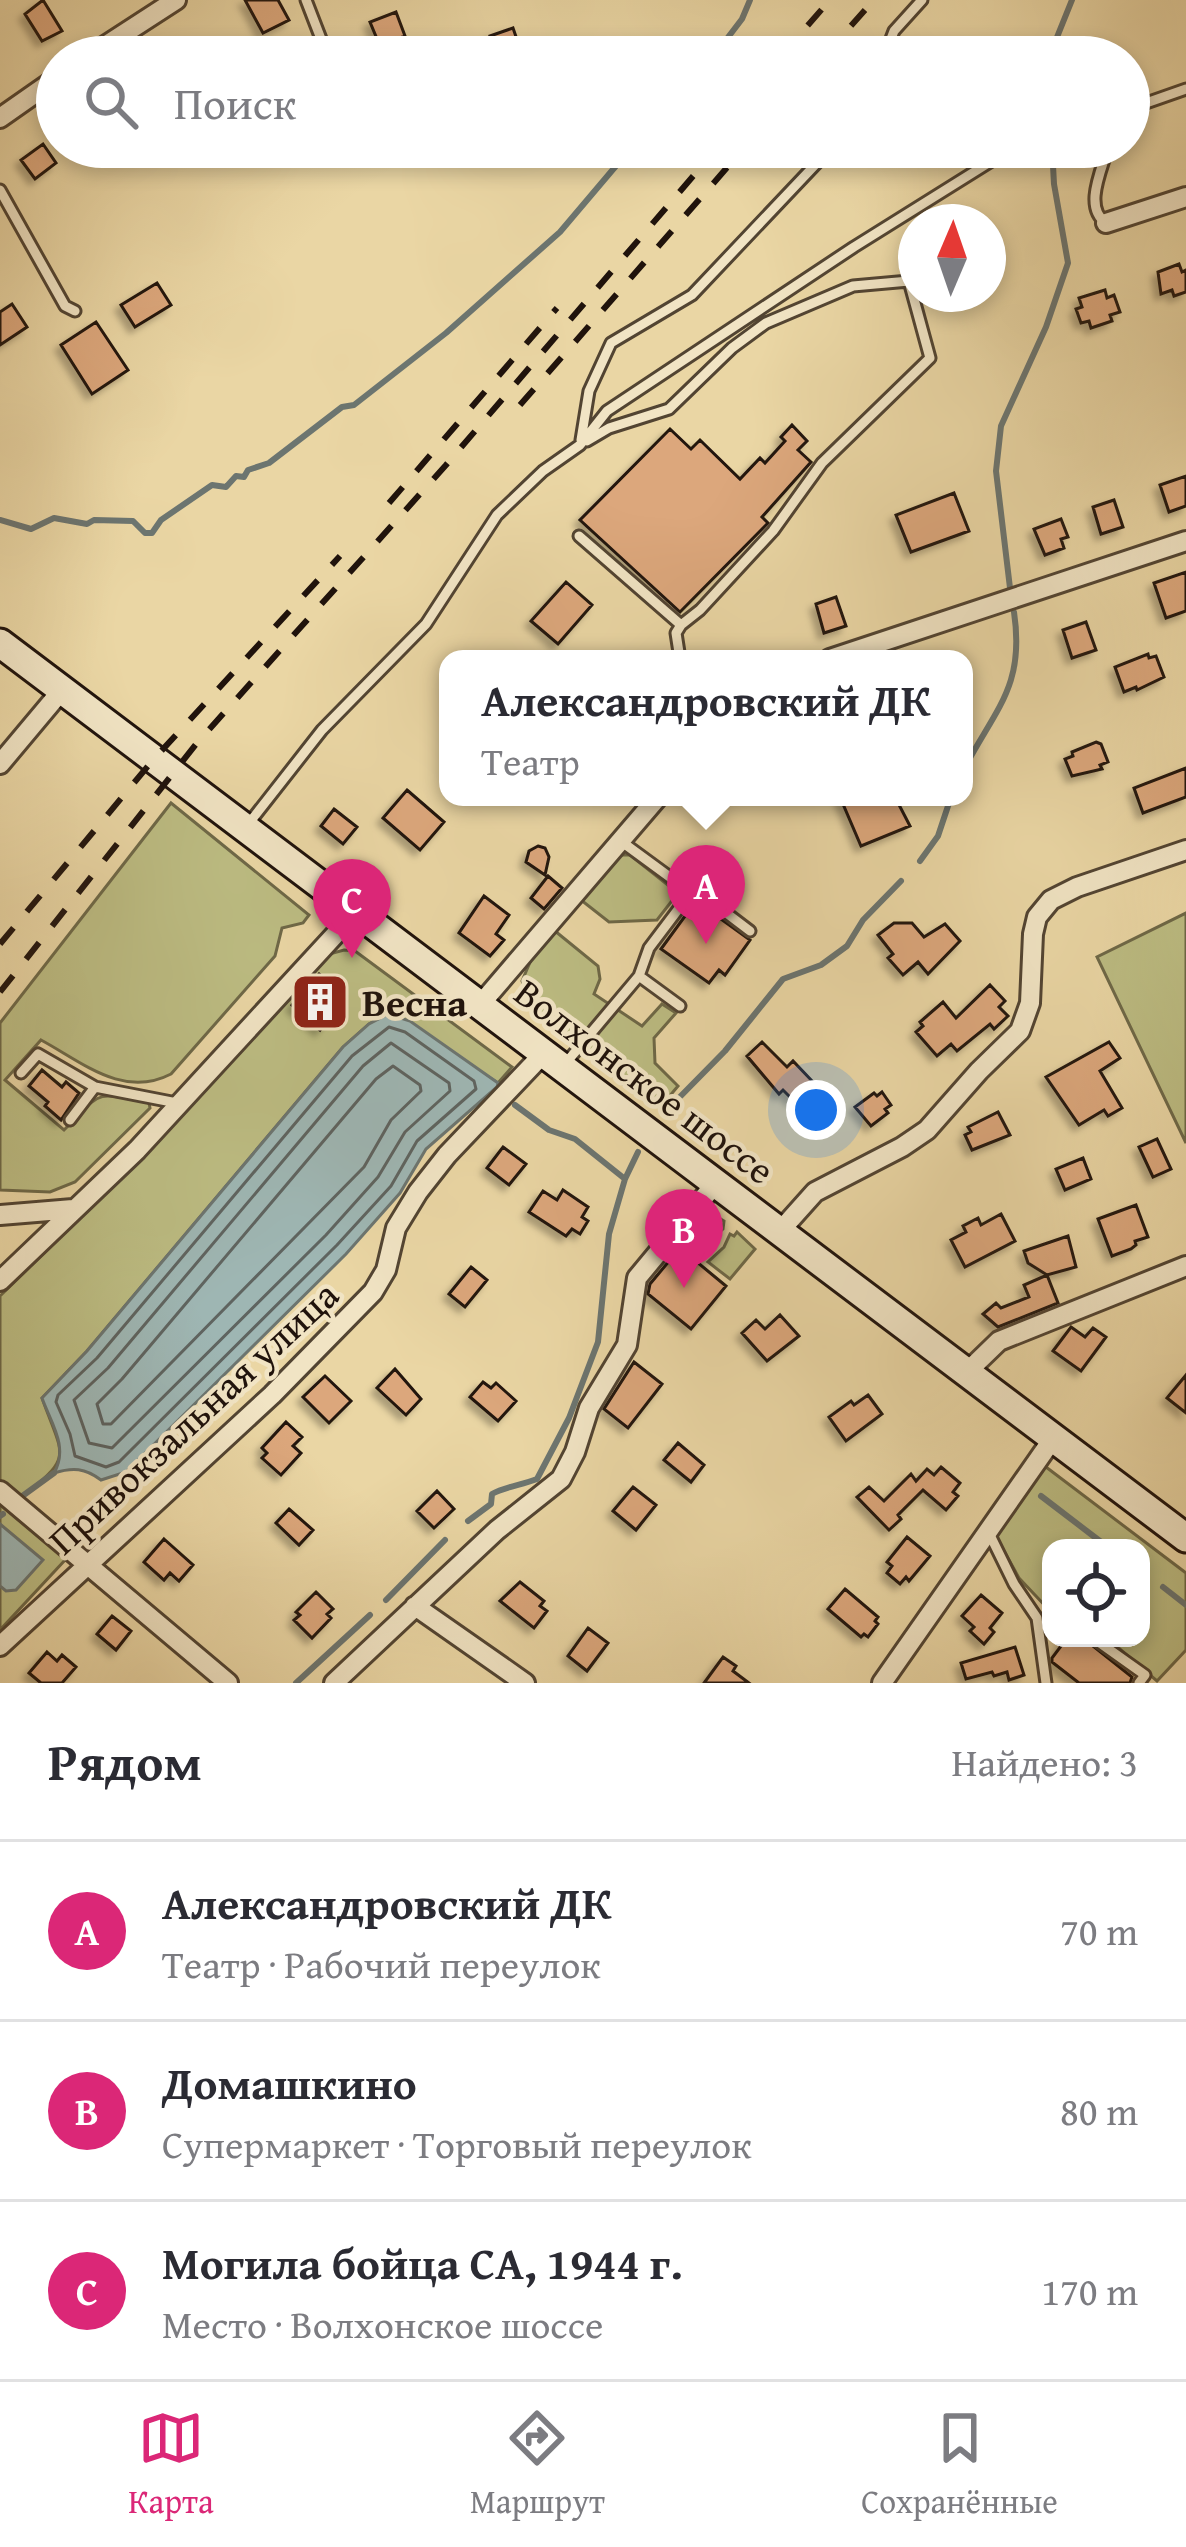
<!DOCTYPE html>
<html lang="ru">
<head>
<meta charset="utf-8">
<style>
	:root { --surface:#fff; --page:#f7f7f7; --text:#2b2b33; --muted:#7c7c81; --line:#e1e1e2; --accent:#db2777 }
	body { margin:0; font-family:"Gentium Book Plus",serif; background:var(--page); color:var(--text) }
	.controls { position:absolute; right:36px; bottom:36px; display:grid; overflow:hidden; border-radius:24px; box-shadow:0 6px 18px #0003 }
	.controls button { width:108px; height:108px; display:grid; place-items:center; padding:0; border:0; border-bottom:3px solid var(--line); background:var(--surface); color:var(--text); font:60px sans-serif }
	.compass { position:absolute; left:898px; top:204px; width:108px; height:108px; border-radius:50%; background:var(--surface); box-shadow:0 6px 18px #0003; rotate:2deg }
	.you { position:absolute; left:816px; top:1110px; width:42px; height:42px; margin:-30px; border:9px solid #fff; border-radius:50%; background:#1a73e8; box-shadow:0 0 0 18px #1a73e833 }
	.badge { display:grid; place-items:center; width:78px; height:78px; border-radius:50%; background:var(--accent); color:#fff; font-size:39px; font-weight:700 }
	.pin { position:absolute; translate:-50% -99px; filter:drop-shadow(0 3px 6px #0008) }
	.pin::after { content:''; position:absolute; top:63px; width:42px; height:36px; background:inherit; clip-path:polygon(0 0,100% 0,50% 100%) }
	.popup { position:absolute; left:439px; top:650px; width:534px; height:156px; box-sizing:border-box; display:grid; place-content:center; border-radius:24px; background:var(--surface); filter:drop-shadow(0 3px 9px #0005); font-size:39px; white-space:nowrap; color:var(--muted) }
	.popup b { font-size:45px; color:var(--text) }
	.popup::after { content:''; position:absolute; left:50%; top:100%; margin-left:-24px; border:24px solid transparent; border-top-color:var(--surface) }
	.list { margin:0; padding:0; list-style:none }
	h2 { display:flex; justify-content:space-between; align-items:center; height:156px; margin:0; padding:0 48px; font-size:51px }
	h2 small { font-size:39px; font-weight:400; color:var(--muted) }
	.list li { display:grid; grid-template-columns:78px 1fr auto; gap:36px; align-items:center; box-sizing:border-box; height:180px; padding:0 48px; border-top:3px solid var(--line) }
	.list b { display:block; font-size:45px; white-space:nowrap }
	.list p { margin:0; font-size:39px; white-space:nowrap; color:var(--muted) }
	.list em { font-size:39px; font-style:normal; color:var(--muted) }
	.icon { flex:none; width:66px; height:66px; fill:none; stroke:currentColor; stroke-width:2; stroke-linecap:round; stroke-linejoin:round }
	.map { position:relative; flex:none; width:1186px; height:1683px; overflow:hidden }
	.search { position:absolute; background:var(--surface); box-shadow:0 6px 18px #0003; left:36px; right:36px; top:36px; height:132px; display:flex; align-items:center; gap:30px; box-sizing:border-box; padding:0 42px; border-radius:66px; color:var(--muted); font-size:45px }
	.sheet { height:696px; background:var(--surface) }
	nav { display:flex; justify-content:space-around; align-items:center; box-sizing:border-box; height:168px; border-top:3px solid var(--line); background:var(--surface); font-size:33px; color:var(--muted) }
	nav a { display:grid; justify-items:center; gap:6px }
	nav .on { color:var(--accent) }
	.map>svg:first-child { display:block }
</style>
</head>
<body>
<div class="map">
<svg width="1186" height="1683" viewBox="0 0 1186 1683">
	<defs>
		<filter id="shadow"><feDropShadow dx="-5.5" dy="5.5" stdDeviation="3" flood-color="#0004"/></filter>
	</defs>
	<rect width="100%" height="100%" fill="#ead6a4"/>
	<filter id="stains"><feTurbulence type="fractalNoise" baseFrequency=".00167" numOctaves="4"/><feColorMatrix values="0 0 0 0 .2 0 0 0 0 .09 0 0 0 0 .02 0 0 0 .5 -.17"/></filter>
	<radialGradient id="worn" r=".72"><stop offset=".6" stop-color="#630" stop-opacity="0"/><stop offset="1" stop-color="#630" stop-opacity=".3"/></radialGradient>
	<!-- green -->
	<path fill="#bcbc82" stroke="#6e6847" stroke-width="3" d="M171,803l138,112 -6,8 -21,5 -7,28 -104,118c-48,25 -89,-12 -130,-34l-36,40 59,50c39,-39 28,-39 85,-27l1,5 -75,74 -25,10 -50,-2v-167z
		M619,855h11l48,38 -21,27 -48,2 -28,-22z
		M1186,913v230l-89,-186z
		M555,931l43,35 2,13 -6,15 48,32 20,-22 14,9 -22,25 1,25 23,23 -15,18 -33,-14 -94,-76 -14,-33 9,-21z
		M344,950l11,1 157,116 -14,16 -110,-69 -19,10 -26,23 -256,304 -45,47c21,59 33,58 -21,99l-21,-17v-184l133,-130 189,-210z
		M704,1209l20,12 -1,8 -11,9 -11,18 -21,-17z
		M737,1232l18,17 -25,30 -22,-17 16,-15 6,-13 4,2z
		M1042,1464l144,109v77l-29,31 -50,-43h34v-90h-90v64l-32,-34 -25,-45z
		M0,1501l61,49 5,9 -66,71z"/>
	<!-- water -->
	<path fill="#9eb6b3" stroke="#6c7570" stroke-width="3" d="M388,1014l22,7 88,62 -1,4 -71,62 -26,44 -54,61 -220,218 -25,8c-16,-12 -28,-13 -47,-7 15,-26 -3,-50 -12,-75l45,-47 256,-304 26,-23z
		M0,1524l43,36 -27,30 -10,1 -6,-5z"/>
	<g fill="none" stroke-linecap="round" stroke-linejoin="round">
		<!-- shore -->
		<path stroke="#5f6460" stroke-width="3" d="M389,1027l16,5 69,49 2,8 -59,52 -26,45 -54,59 -218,217 -13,5 -31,-11 -5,-22 -14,-32 2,-7 39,-37 255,-302z
			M391,1043l58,40 1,8 -45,41 -27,45 -52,58 -214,213 -23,-5 -15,-43 34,-32 255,-302z
			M393,1066l27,19 1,6 -30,29 -27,47 -253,257h-8l-6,-20 25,-25 254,-300z"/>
		<!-- stream -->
		<path stroke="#6c7570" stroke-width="6" d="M713,57l29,-38 8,-19
			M1049,57l23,-57
			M0,520l31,9 23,-11 33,6 7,-4 39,1 12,12h7l9,-13 51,-35 14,2 10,-11 8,1 4,-7 21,-7 73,-56 12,-2 92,-72 114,-101 72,-85
			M1010,588l-14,-117 5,-45 45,-99 22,-64 -14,-79 -2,-37
			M964,769c32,-61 61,-83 50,-157
			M920,861l18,-25 13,-39
			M515,1105l34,25 26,9 50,40
			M667,1110l58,-59 58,-72 38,-14 26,-19 16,-26 38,-39
			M1041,1496l68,52
			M21,1497l33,-24
			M0,1516l3,-2
			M468,1521l23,-17 1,-10c12,-7 30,-9 45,-15l32,-61 29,-76 11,-108 16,-55 13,-27
			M1141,1572l2,2
			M1163,1587l23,18
			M386,1600l59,-60
			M296,1683l74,-68"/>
	</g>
	<!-- building -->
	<path fill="#dca77c" stroke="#20130c" stroke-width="3" filter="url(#shadow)" d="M43,0l19,31 -20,10 -17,-27z
		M245,0h33l11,20 -26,13z
		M396,12l9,24 -25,10 -10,-24z
		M513,28l10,29h-26l-7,-21z
		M43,144l13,19 -21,16 -14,-19z
		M1179,264l3,8 4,-2v22l-12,4 -2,-6 -11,4 -3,-22z
		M157,283l14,22 -36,22 -14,-22z
		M1105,290l2,8 7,-3 6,17 -10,3 2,6 -21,7 -2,-7 -8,2 -5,-14 6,-2 -3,-9z
		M12,304l15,23 -27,18v-33z
		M96,322l32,48 -36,24 -31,-49z
		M792,425l15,16 -9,9 13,12 -49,55 6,6 -88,89 -100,-92 90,-91 21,20 9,-9 40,39 20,-21 5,5 20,-22 -4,-4z
		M1186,476v30l-17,6 -9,-27z
		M954,493l15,38 -58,21 -15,-37z
		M1114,500l9,27 -22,7 -8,-27z
		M1061,519l7,18 -7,2 3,9 -19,7 -11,-26z
		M1186,572v39l-20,7 -12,-35z
		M566,582l26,23 -34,39 -27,-23z
		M836,597l10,29 -22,7 -8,-29z
		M1086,622l10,28 -24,8 -9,-28z
		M1148,654l1,4 7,-2 8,21 -27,13 -1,-3 -12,5 -9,-25z
		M1096,742l5,2 7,18 -8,3 2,4 -30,7 -7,-17 8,-3 -1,-4z
		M1186,768v29l-43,16 -9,-25z
		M407,790l37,32 -24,28 -37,-32z
		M840,797h55l15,29 -49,20z
		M334,809l23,18 -14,17 -22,-18z
		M538,846l7,2 4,9 -4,18 -19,-13 3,-11z
		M548,876l14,12 -18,21 -13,-11z
		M484,896l25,19 -13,19 8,6 -14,16 -31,-23z
		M696,901l54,39 -25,35 -6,-5 -10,13 -48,-34z
		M894,923h18l12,14 21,-13 15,17 -32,33 -10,-12 -15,13 -15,-17 5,-4 -15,-19z
		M319,974l27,23 -26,33 -28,-25z
		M990,985l15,16 -6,6 9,9 -14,13 -4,-5 -33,27 -6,-7 -14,12 -21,-24 7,-6 -3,-4 23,-20 13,16z
		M762,1042l25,25 6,-6 21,22 -21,17 -10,-10 -4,4 -32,-38z
		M1109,1042l11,16 -20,13 22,37 -14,8 -4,-6 -25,15 -33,-48z
		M42,1070l20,17 4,-5 13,11 -18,27 -16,-14 3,-4 -19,-16z
		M882,1092l9,13 -6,4 3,4 -17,13 -16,-19 19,-14 3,3z
		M998,1112l12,23 -38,15 -7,-15 6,-3 -3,-5z
		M1157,1139l14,30 -18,8 -14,-30z
		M503,1147l23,17 -17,21 -22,-17z
		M1083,1158l8,21 -26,11 -9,-21z
		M563,1190l25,17 -6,10 6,4 -8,13 -8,-5 -6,7 -37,-24 14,-21 14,9z
		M1136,1205l12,32 -13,4 1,4 -5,4 -19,7 -14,-37z
		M1001,1214l14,27 -50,26 -14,-27 15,-8 -3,-6 15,-8 3,7z
		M1068,1236l8,31 -29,8 -19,-12 -4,-12z
		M680,1248l46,38 -35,43 -43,-35 2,-10z
		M471,1267l16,13 -22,27 -16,-13z
		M1047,1275l11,28 -60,24 -15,-13 13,-11 5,5 28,-11 -5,-12z
		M780,1315l19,21 -32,25 -25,-28 14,-13 9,9z
		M1071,1327l14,10 8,-9 13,9 -25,34 -28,-20z
		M634,1362l28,22 -34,44 -24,-19z
		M395,1369l26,30 -15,16 -29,-27z
		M1186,1375v38l-19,-15z
		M325,1376l26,25 -22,22 -26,-26z
		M483,1382l8,6 5,-5 20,18 -18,20 -28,-24z
		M868,1395l14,19 -36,27 -17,-24 22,-16 3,4z
		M286,1422l16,15 -9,9 8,7 -20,22 -19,-17 5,-5 -5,-5z
		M678,1443l26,22 -13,17 -27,-22z
		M941,1467l19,16 -7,9 5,4 -12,14 -23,-20 -25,25 3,4 -12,11 -32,-33 12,-10 15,14 27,-27 5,7 11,-12 7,6z
		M633,1487l23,18 -20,25 -23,-19z
		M437,1491l17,18 -20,19 -17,-17z
		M289,1509l24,21 -14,15 -23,-22z
		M907,1537l23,19 -21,25 -3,-4 -6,7 -13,-11 5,-7 -5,-4z
		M164,1539l29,26 -14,16 -9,-8 -6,7 -20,-18z
		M520,1582l24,19 -4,5 7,5 -13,17 -34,-27z
		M845,1589l33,28 -3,4 3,3 -10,13 -4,-3 -3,3 -33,-28z
		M316,1592l17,17 -6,5 4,4 -19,20 -18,-18 6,-5 -4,-3z
		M981,1595l21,18 -12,15 4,4 -10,12 -14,-13 4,-4 -12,-11z
		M112,1616l19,15 -15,19 -19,-16z
		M588,1628l20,15 -21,28 -19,-15z
		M1067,1638h16l49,39 -2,6h-51l-27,-21v-4z
		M1015,1647l9,28 -15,5 -2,-8 -13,4 -2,-4 -26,7 -5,-16z
		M47,1652l10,9 5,-6 14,12 -14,16h-21l-12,-10z
		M723,1657l13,9 -3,5 16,12h-45z"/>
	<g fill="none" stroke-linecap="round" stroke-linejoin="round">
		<defs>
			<path id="lane" d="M306,0l22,57
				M884,57l10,-26 28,-31
				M1129,109l57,-20
				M364,147l2,6
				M0,190l65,116 10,5
				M1106,223c-23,-16 -4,-53 2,-76
				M581,440l8,-49 22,-48 81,-48 140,-148
				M587,441l22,-13 60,-19 63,-61 34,-25 87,-37 56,-5 21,77 -108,105 -49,68 -73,79 -19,15 -5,8 4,26
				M579,536l102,89
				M246,827l76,-97 104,-106 71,-109 46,-44 37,-26 27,-34 247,-164 160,-100
				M686,889l14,4 50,38
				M639,976l41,30
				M565,1064l74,-88 10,-28 37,-49v-10l-64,-47
				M21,1073l17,-19 57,33 82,16
				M70,1120l25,-33
				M988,1531l26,53 23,34 9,65
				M1093,1638l52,37 -6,8"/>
			<path id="street" d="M88,57l88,-57
				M0,118l57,-40
				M1106,223l80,-26
				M830,659l356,-118
				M0,764l62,-74
				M479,1006l179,-209
				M0,1215l73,-6
				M781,1230l34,-38 87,-45 25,-17 52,-59 41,-40 10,-28 3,-69 4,-17 14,-17 26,-13 109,-37
				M0,1281l137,-131 218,-237
				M967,1372l32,-31 187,-75
				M0,1491l228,192
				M415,1606l110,77
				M0,1646l272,-251 101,-103 13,-22 10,-42 22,-36 29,-37 96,-101
				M334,1683l163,-153 64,-51 14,-27 14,-44 38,-63 10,-67 78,-94
				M882,1683l172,-246"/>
			<path id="secondary" d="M0,643c393,301 792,595 1186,895"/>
		</defs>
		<!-- lane casing -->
		<use href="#lane" stroke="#524432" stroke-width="15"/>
		<!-- street casing -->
		<use href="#street" stroke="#524432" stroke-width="24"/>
		<!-- secondary casing -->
		<use href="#secondary" stroke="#20130c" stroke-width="33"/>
		<!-- lane -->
		<use href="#lane" stroke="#f1e4c4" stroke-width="9"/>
		<!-- street -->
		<use href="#street" stroke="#f1e4c4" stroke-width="18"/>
		<!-- secondary -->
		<use href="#secondary" stroke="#f1e4c4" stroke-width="27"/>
		<!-- rail -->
		<path stroke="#20130c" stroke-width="6" stroke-dasharray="21 21" stroke-linecap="butt" d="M780,57l50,-57
			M823,57l51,-57
			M520,405l225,-258
			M389,503l168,-195
			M0,944l153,-184 187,-204
			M0,992l197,-249 249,-278 272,-318"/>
	</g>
	<!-- icons -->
	<defs>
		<symbol id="building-square" viewBox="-11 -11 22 22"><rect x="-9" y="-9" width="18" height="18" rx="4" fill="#8f2418" stroke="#f1e4c4"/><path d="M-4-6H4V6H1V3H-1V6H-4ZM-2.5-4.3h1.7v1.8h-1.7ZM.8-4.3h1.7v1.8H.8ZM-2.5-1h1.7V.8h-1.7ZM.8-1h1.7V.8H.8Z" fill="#fff"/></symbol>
	</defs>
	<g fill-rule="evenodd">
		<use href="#building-square" x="287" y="969" width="66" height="66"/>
	</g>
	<g text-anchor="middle" stroke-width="9" stroke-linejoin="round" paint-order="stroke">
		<!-- poi labels -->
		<g font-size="39" font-weight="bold" fill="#20130c" stroke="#f1e4c4" text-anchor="start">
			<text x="362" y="1016">Весна</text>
		</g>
		<!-- street labels -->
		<g font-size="39" fill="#20130c" stroke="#f1e4c4">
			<text transform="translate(645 1081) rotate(37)" y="14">Волхонское шоссе</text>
			<text transform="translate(193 1417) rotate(-43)" y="14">Привокзальная улица</text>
		</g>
	</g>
	<rect width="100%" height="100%" filter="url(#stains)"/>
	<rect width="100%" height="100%" fill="url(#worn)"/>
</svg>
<div class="controls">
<button><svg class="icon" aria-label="locate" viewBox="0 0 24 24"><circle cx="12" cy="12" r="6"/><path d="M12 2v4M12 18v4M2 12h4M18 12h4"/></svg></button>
</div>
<svg class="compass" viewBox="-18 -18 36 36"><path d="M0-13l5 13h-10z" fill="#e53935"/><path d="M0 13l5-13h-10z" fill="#7c7c81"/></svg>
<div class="you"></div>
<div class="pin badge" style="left:706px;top:944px">A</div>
<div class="popup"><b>Александровский ДК</b>Театр</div>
<div class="pin badge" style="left:684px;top:1288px">B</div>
<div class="pin badge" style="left:352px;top:958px">C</div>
<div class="search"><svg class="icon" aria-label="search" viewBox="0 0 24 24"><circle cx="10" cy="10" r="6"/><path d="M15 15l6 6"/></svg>Поиск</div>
</div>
<section class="sheet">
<h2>Рядом<small>Найдено: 3</small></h2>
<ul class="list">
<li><span class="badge">A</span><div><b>Александровский ДК</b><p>Театр · Рабочий переулок</p></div><em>70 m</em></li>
<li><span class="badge">B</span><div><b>Домашкино</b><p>Супермаркет · Торговый переулок</p></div><em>80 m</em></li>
<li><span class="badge">C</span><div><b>Могила бойца СА, 1944 г.</b><p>Место · Волхонское шоссе</p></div><em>170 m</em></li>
</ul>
</section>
<nav>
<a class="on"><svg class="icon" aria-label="map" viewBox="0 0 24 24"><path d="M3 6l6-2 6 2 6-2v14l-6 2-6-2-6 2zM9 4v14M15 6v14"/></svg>Карта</a>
<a><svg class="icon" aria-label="directions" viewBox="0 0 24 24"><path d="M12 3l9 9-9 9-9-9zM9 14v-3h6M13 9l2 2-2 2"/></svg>Маршрут</a>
<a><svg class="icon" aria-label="saved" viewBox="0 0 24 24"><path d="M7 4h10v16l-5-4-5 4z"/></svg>Сохранённые</a>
</nav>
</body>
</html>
